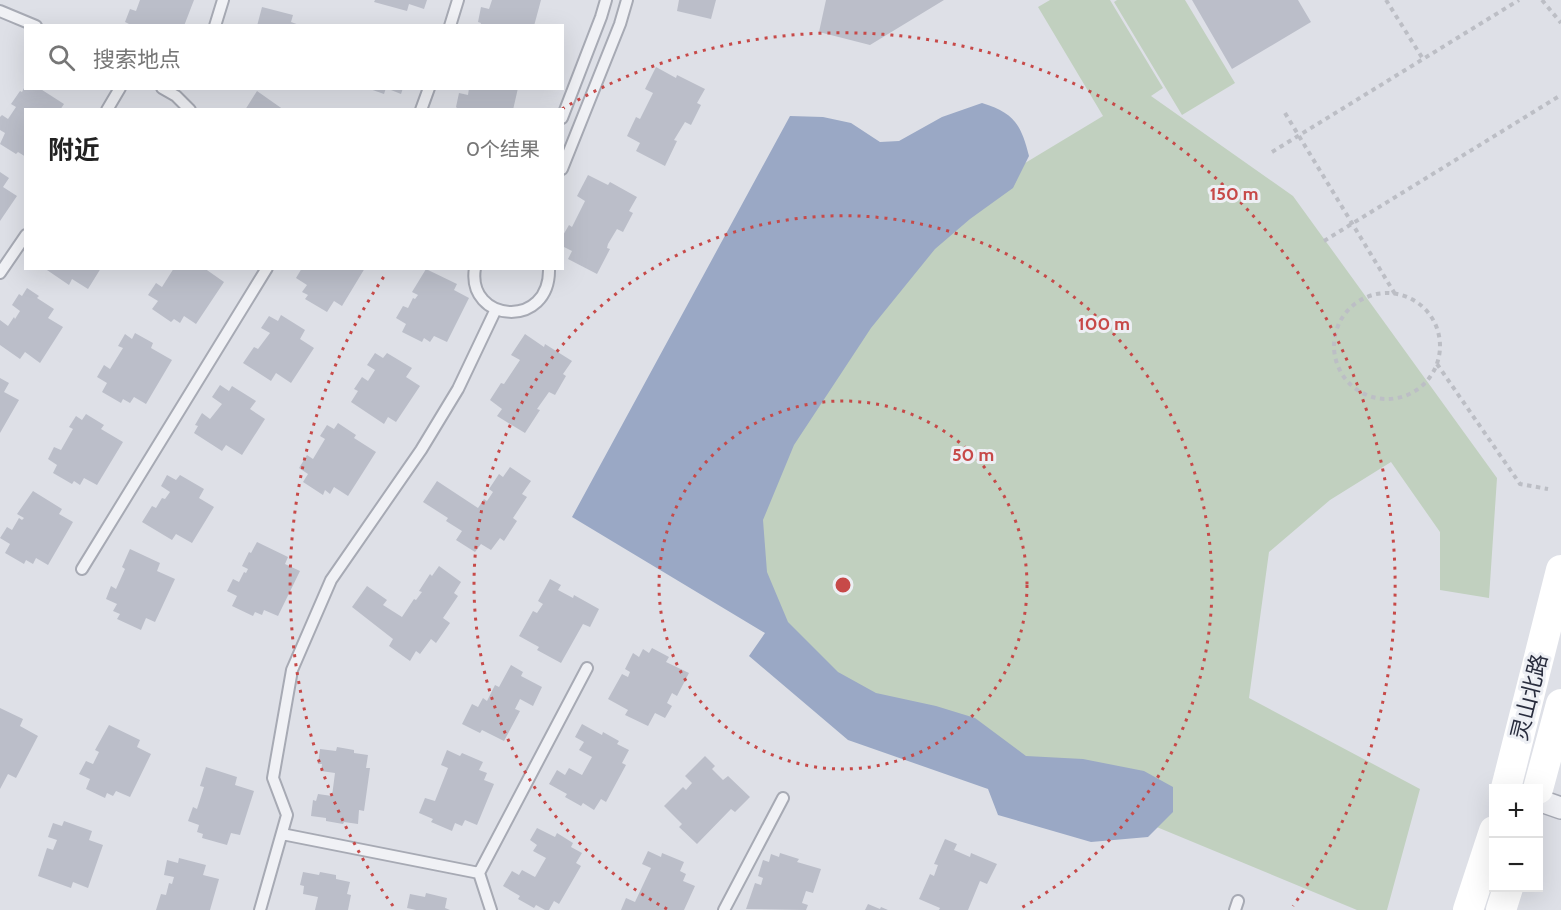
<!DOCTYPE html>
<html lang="zh">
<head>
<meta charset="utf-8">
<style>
	:root { --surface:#fff; --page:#f6f6f6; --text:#222; --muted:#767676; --line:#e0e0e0 }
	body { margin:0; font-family:Cabin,"Noto Sans SC",sans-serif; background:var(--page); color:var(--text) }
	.controls { position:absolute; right:18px; bottom:18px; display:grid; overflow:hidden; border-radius:0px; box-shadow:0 6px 24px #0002 }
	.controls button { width:54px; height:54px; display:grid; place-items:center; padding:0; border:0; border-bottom:2px solid var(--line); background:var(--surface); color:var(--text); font:30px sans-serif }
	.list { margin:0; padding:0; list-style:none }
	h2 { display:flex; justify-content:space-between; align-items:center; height:78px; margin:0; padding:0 24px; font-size:26px }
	h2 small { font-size:20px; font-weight:400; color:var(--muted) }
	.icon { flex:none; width:33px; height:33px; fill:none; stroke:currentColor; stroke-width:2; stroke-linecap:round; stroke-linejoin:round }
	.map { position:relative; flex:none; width:1561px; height:910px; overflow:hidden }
	.search { position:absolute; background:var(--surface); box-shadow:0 6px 24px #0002; left:24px; top:24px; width:540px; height:66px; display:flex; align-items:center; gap:15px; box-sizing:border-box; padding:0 21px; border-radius:0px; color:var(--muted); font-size:22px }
	.panel { position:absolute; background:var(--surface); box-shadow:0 6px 24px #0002; left:24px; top:108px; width:540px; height:162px; border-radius:0px }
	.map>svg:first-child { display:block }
</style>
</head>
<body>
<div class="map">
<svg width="1561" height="910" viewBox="0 0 1561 910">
	<rect width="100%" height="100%" fill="#dee0e7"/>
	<!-- green -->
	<path fill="#c1d0bf" d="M1050,0h60l53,88 -12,8 142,100 204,282 -8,120 -49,-8v-58l-49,-70 -61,38 -61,52 -20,146 171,91 -33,121h-30l-468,-194 -90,-66 -46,-101 13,-69 103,-173 108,-115 126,-76 -65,-109z
		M1117,0h68l50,83 -53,32 -68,-113z"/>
	<!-- water -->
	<path fill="#9aa8c5" d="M982,103c32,10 39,21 47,53l-16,32 -43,31 -35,30 -64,79 -77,117 -31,75 4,52 21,50 50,50 38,21 60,13 39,12 51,38 57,3 61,12 29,16v25l-25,25 -57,5 -93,-27 -10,-26 -140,-49 -99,-84 16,-23 -193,-116 218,-401 33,1 28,6 29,19 19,-1 43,-24z"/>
	<!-- building -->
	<path fill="#bbbec9" d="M140,0h54l-10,26h-51l-8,-4 5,-13 6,2z
		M375,0h52l-3,9 -15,-5 -2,7 -33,-9z
		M492,0h49l-7,26h-54l1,-3 -3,-1 3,-15 8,2z
		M679,0h37l-5,19 -34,-8z
		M826,0h118l-74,45 -51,-13z
		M1192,0h106l13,22 -79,47z
		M262,7l31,8 -2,7 11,4h-45z
		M656,67l20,11 1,-3 28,14 -8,14 4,2 -10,20 -6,-3 -11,18 3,1 -12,25 -29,-15 4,-8 -13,-7 9,-19 4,2 13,-26 -8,-4z
		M24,88h15l25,16 -4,6h-34v47l-8,-5 -2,2 -16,-10 5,-11 -5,-3v-13l2,-2 6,4 8,-12 -5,-3 9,-13 2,1z
		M367,88h19l-2,6z
		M386,88h17l-2,6z
		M469,88h49l-5,22h-54l-3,-3 3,-14 9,2z
		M257,91l27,19h-39z
		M0,172l9,6 -6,9 14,9 -17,25z
		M588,175l20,10 2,-3 27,15 -8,14 4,2 -10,19 -6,-3 -9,15 -1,4 3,1 -13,25 -29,-15 4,-8 -10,-5v-9l7,-12 3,2 13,-26 -8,-5z
		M44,268h57l-13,21 -16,-10 -3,6z
		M174,268h30l20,14 -28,42 -12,-8 -4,7 -6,-4 -3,3 -19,-13 6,-8 -10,-6 8,-12 6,4z
		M302,268h63l-23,38 -8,-5 -7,11 -22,-13 3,-4 -6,-3 5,-7 -11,-7z
		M426,269l31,15 -3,6 15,8 -22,44 -13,-6 -4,6 -6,-4 -2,4 -20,-10 4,-8 -10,-6 7,-12 5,2 5,-10 2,1 3,-4 -6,-3z
		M27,288l12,8 -2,2 17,11 -6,9 15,9 -23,36 -15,-11 -5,7 -20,-14v-25l8,6 6,-9 1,2 5,-8 -8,-6 7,-11 3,2z
		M281,315l24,15 -5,9 14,9 -23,35 -15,-10 -5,8 -28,-18 11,-16 4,2 12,-16 -9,-5 8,-12 9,5z
		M135,333l18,10 -2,5 21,12 -26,44 -12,-7 -4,6 -7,-4 -2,4 -19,-11 5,-9 -10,-6 7,-12 6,4 13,-21 -5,-2 7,-12 7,5z
		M525,334l19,13 1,-3 27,17 -9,13 3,2 -11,19 -6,-3 -12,17 3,1 -15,23 -28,-17 5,-7 -12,-9 11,-17 3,1 16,-24 -9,-5z
		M375,353l8,5 4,-5 25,15 -6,9 14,9 -24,36 -8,-5 -4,7 -33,-22 7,-11 -4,-2 8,-12 6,4 7,-11 -8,-5z
		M0,378l9,5 -5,9 15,8 -19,33z
		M220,385l9,6 3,-5 24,15 -6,8 15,10 -23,36 -16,-10 -4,6 -28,-18 4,-7 -3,-1 7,-12 8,6 12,-15 -10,-7z
		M86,414l18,11 -3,4 22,13 -26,43 -13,-7 -4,7 -6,-4 -2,3 -19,-11 4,-8 -9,-6 6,-12 7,3 12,-21 -4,-2 7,-11 6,4z
		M338,423l18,12 -2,3 22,14 -28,44 -14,-9 -4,7 -5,-4 -2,5 -20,-13 5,-8 -9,-6 8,-13 6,4 12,-20 -5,-3 7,-11 7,4z
		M510,467l21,14 -9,13 5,3 -14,21 4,3 -13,20 -4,-3 -9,12 -10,-6 -6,8 -19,-12 6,-9 -16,-10 2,-3 -25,-16 14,-21 41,27 6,-9 3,2 6,-9 -4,-3 10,-15 4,3z
		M167,475l9,5 4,-5 24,14 -5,9 15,9 -22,36 -16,-9 -4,6 -30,-18 10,-16 4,2 6,-10 3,1 5,-7 -9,-6z
		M33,491l29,18 -3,5 14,8 -25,43 -12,-7 -3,6 -7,-4 -2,4 -19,-11 5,-9 -10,-6 7,-11 5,3 7,-12 3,2 2,-2 -7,-4z
		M257,542l31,15 -3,7 15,7 -22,45 -14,-6 -2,5 -7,-3 -2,4 -21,-10 5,-10 -10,-5 6,-12 6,3 5,-10 2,1 2,-4 -6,-3 7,-14 2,1z
		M130,549l30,14 -3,8 18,8 -20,43 -9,-4 -5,12 -24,-11 3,-5 -7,-3 4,-7 -11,-5 5,-13 5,3 9,-20 -3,-2z
		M439,566l22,16 -7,11 4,3 -15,22 7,5 -14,20 -5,-4 -11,15 -4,-3 -6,10 -21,-15 4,-7 -41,-32 15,-21 20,14 -4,5 19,12 12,-18 2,1 6,-8 -3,-1 11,-17 2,2z
		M550,579l11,6 -3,5 15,8 1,-3 25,14 -9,18 -7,-3 -22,39 -24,-13 2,-3 -20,-11 14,-25 4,2 6,-9 -5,-3z
		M652,648l17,9 -3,5 23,11 -12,23 -5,-3 -5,10 5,3 -7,12 -10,-5 -7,13 -23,-11 3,-5 -20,-11 14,-25 6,3 2,-5 -5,-3 8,-16 6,4 4,-8 6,4z
		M511,665l12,7 -2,4 21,11 -9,19 -13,-7 -5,10 5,2 -16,30 -22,-11 -2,3 -18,-9 10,-20 6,3 5,-9 4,3 8,-16 4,2z
		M0,708l23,11 -3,7 18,10 -22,42 -8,-4 -8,15z
		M582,724l20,11 1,-3 16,9 -2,3 12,6 -7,13 4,2 -20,37 -5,-3 -7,11 -11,-7 -2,3 -16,-9 2,-3 -18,-10 8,-14 8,5 4,-7 13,7 10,-18 -13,-7 5,-8 -9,-5z
		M109,725l31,15 -3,7 14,7 -21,43 -14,-6 -3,5 -6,-3 -2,5 -19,-9 4,-10 -11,-5 7,-13 7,3 6,-12 -4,-2z
		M337,747l17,3v3l14,2 -2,13h4l-6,43 -5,-1 -1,14 -14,-2 -1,2 -17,-3v-3l-15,-2 2,-16 3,1 2,-7 14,2 3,-23 -14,-2 1,-7h-4l2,-15 16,2z
		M447,750l13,6 2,-3 21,9 -4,8 8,3 -3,7 10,4 -17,41 -12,-5 -3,6 -7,-3 -3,8 -21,-9 2,-3 -14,-6 6,-15 10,3 13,-33 -7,-3z
		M705,756l10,10 -3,3 11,11 5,-4 22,21 -15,15 -4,-3 -34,35 -18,-17 3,-3 -18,-18 19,-19 3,3 6,-7 -7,-7z
		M206,767l31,10 -2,8 19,6 -14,44 -9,-2 -4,12 -25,-7 1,-4 -6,-2 2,-7 -11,-4 5,-14 4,2 7,-22 -4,-1z
		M64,821l28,10 -3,9 14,5 -15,43 -15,-6 -2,6 -33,-12 9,-28 6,2 4,-10 -9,-3 5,-14 9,3z
		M537,828l18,9 2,-4 16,10 -2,4 11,6 -6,10 5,3 -22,38 -5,-3 -5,9h-4l-9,-5 -2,3 -16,-9 2,-3 -17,-10 9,-15 7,4 3,-5 13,7 11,-19 -13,-7 4,-6 -7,-5z
		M945,839l12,5 -3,6 16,7 1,-4 26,11 -10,20 -7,-3 -12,29h-29l1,-2 -21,-9 11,-25 4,2 4,-11 -4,-1z
		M648,851l13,6 1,-4 22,9 -4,9 6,3 -3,7 12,5 -11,24h-63l5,-12 9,4 16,-34 -9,-4z
		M780,853l19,6 -2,3 24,7 -8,24 -7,-2 -4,12 6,2 -2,5 -60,-1 9,-26 6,2 2,-7 -5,-2 5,-16 6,2 2,-8 8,3z
		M179,858l27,7 -3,10 16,4 -9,31h-54l5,-16 5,1 3,-12 3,1 2,-7 -10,-2 3,-15 11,3z
		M303,872l16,3 1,-3 16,3v4l14,3 -3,12 4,1 -3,15h-33l3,-13 -15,-3 1,-8 -4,-1z
		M426,893l21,5 -2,10 5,2h-34l-9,-2 3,-14 15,3z
		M868,904l12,5 1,-2 7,3h-23z"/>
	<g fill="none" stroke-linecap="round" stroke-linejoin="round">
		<defs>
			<path id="service" d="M0,11l36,15
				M215,26l8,-26
				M450,26l8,-26
				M162,88l14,8 14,14
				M107,110l13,-22
				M421,110l8,-22
				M562,118l39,-101 5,-17
				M562,169l58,-145 7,-24
				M475,268c-9,55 76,62 74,0
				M0,273l26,-38
				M82,569l185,-301
				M282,834l197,39 108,-205
				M479,873l12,37
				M260,910l27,-95 -14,-37 19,-108 39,-90 90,-130 37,-61 38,-80
				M724,910l59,-112
				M1235,910l3,-9"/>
			<path id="minor" d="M1538,800l23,8"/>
		</defs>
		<!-- service casing -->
		<use href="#service" stroke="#a7aab4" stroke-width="14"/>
		<!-- minor casing -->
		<use href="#minor" stroke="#a7aab4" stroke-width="24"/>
		<!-- path -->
		<path stroke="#bcbec5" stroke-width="4" stroke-dasharray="4.5 4.5" stroke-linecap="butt" d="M1386,0l37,59
			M1542,0l19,23
			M1285,113l110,181
			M1272,152l247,-152
			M1324,241l237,-146
			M1334 346a53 53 0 1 1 106 0a53 53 0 1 1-106 0Z
			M1437,364l83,120 28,5"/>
		<!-- service -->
		<use href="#service" stroke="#f0f1f5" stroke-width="10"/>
		<!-- minor -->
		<use href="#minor" stroke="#f0f1f5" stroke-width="21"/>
		<!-- secondary -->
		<path stroke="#fff" stroke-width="30" d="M1506,788l55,-218
			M1538,789l23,-85
			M1468,910l26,-79
			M1501,910l7,-22"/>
	</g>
	<!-- distance rings -->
	<g fill="none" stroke="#c74948" stroke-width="3" stroke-dasharray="3 6">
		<circle cx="843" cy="585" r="184"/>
		<path d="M667 909A369 369 0 1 1 1019 909"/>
		<path d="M393 906A553 553 0 0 1 387 272M562 109A553 553 0 0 1 1293 906"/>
	</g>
	<g text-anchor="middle" stroke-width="6" stroke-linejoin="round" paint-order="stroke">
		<!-- street labels -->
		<g font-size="22" fill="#282c3d" stroke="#edeff4">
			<text transform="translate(1529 697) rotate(-76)" y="8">灵山北路</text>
		</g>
	</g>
	<circle cx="843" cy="585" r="9" fill="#c74948" stroke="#edeff4" stroke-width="3"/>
	<g font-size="18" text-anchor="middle" font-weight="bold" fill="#c74948" stroke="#edeff4" stroke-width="6" stroke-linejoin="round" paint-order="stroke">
		<text x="1234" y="200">150 m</text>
		<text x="1104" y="330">100 m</text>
		<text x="973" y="461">50 m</text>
	</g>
</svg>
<div class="controls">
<button>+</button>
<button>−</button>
</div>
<div class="search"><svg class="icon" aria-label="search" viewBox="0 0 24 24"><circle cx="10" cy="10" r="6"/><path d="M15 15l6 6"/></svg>搜索地点</div>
<section class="panel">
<h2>附近<small>0个结果</small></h2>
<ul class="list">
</ul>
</section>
</div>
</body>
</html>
